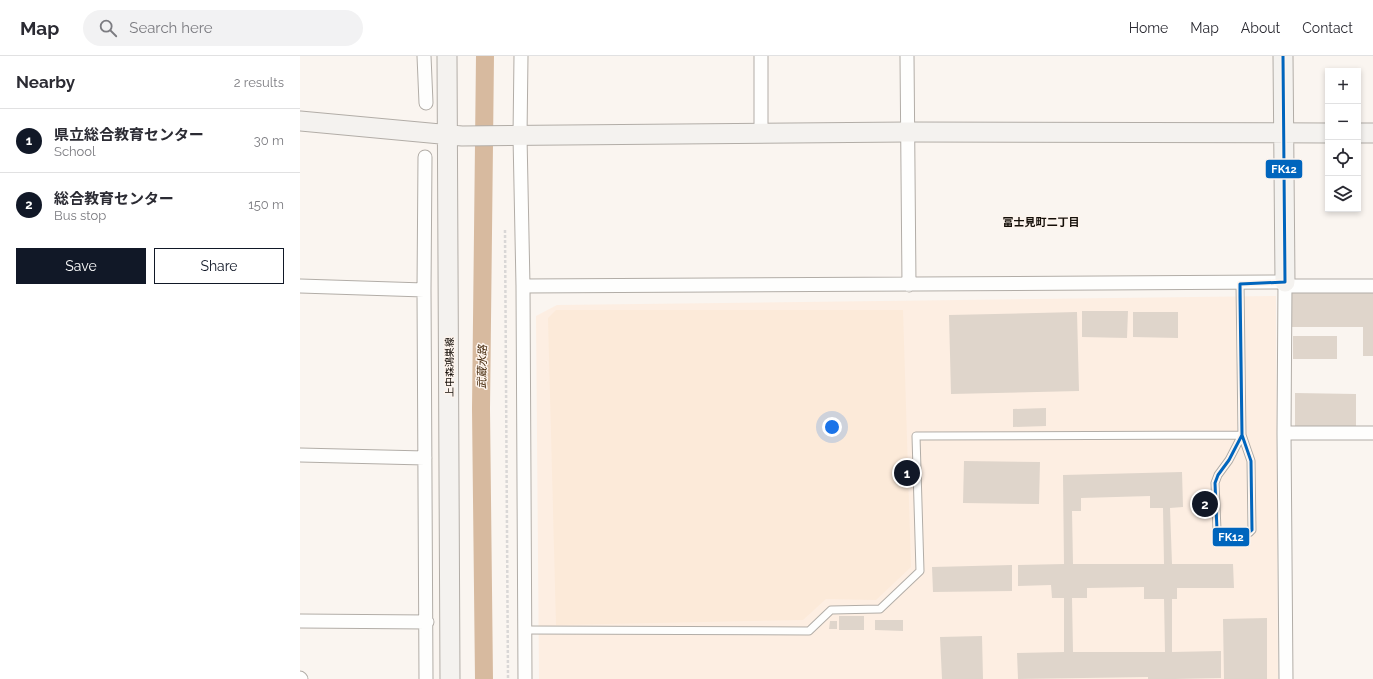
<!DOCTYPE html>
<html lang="en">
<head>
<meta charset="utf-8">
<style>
	:root { --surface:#fff; --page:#f2f2f3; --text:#2b2b33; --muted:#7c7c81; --line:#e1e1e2; --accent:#111827 }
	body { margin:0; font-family:Raleway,"Noto Sans JP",sans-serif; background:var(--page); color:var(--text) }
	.controls { position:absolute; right:12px; top:12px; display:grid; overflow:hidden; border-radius:0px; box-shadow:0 2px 6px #0003 }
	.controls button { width:36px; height:36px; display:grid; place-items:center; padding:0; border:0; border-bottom:1px solid var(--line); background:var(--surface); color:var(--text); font:20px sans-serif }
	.you { position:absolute; left:532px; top:371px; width:14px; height:14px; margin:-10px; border:3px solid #fff; border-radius:50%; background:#1a73e8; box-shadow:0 0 0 6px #1a73e833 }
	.badge { display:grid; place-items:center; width:26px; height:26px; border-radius:50%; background:var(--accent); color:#fff; font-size:13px; font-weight:700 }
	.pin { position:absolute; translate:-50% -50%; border:2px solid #fff; box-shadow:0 1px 4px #0006 }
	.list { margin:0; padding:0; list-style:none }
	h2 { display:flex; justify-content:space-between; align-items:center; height:52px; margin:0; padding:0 16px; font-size:17px }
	h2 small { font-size:13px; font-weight:400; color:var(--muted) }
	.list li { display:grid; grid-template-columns:26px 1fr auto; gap:12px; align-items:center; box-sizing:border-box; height:64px; padding:0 16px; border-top:1px solid var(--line) }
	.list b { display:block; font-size:15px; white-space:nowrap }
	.list p { margin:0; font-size:13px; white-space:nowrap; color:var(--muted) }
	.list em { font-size:13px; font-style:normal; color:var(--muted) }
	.actions { display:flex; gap:8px; padding:12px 16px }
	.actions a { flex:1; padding:9px 0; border:1px solid var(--accent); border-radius:0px; text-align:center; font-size:14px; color:var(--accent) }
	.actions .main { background:var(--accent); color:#fff }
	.icon { flex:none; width:22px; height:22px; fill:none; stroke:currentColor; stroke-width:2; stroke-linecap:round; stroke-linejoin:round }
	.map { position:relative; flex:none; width:1073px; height:623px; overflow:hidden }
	header { display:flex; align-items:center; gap:24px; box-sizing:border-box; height:56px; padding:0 20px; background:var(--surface); border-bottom:1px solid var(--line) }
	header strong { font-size:19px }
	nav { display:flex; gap:22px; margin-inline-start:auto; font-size:14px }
	.search { width:280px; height:36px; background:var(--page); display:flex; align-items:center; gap:10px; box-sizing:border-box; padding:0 14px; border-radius:22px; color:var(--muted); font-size:15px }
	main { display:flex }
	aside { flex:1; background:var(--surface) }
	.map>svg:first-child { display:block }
</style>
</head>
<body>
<header>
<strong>Map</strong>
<div class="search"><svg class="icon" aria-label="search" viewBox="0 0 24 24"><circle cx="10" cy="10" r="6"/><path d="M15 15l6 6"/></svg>Search here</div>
<nav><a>Home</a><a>Map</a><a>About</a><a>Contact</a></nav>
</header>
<main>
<aside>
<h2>Nearby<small>2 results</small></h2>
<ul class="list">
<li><span class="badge">1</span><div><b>県立総合教育センター</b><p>School</p></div><em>30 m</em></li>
<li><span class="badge">2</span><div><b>総合教育センター</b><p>Bus stop</p></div><em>150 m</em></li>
</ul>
<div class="actions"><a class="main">Save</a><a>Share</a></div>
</aside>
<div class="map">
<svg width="1073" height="623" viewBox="0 0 1073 623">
	<rect width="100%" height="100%" fill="#faf5f0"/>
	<!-- built -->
	<path fill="#fdeee2" d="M976,240l2,383h-739l-3,-363 21,-11z"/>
	<!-- grass -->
	<path fill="#fcead9" d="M256,254h347l8,257 -35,33 -50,-1 -23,21 -247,5 -8,-307z"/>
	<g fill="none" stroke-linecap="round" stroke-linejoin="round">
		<!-- canal -->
		<path stroke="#d7ba9f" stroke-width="18" d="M184,623l-3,-270 4,-353"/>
	</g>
	<!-- building -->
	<path fill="#dfd5cb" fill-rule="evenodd" d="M986,230h87v70h-10v-29h-77z
		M782,255h46l-1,27 -45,-1z
		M777,256l2,79 -128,3 -2,-79z
		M833,256h45v26l-45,-1z
		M993,280h44v23h-44z
		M995,337l61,1v34h-61z
		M746,352v18l-33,1v-18z
		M664,405l76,1 -1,42 -76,-1z
		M882,416l1,35 -13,1 2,56h61l1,24h-57v11h-5v53l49,-1v27l-46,1h-27v-2l-130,2 -1,-26 47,-1v-54h-12l-1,-13 -33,1v-21l46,-1 -1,-89zM850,440v12h13l1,56h-91l-1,-53h9v-13zM844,531v12h20l1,53h-92l-1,-54h15v-10z
		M712,509v26l-79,1 -1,-25z
		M539,560h25v14h-25z
		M967,562v61h-43l-1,-60z
		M575,564h28v11l-28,-1z
		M530,565h7v8h-8z
		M682,580l1,43h-41l-2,-42z"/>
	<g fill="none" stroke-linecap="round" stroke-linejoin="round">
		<defs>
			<path id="lane" d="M940,228l2,151 9,26 1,69c-6,8 -22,8 -31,6l-4,-6 -2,-47 3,-8 11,-15 13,-25
				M224,574l285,1 22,-21 49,-1 40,-38 -4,-135 326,-1"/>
			<path id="street" d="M124,0l2,47
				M221,0l-1,80 3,150 2,393
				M461,0v77
				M607,0l2,229
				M125,101l-1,133 2,389
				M0,230l124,4
				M223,230l762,-4
				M984,377h89
				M0,399l125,3
				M0,565l127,1
				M0,622l1,1
				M986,623l-2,-246 1,-151 1,4h87"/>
			<path id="secondary" d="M147,0l3,623
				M983,0l2,226
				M0,65l162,15 446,-4 420,1
				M1058,77h15"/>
		</defs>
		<!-- lane casing -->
		<use href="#lane" stroke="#b2ada7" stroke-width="9"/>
		<!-- street casing -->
		<use href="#street" stroke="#b2ada7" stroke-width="15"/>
		<!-- secondary casing -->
		<use href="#secondary" stroke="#b2ada7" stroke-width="21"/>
		<!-- path -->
		<path stroke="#d9d7d6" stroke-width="2.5" stroke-dasharray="3 2" stroke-linecap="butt" d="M205,174l3,449"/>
		<!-- lane -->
		<use href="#lane" stroke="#fefefd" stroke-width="7"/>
		<!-- street -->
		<use href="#street" stroke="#fefefd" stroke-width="13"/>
		<!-- secondary -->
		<use href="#secondary" stroke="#f4f2ef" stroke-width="19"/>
		<defs>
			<path id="bus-1" d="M983,0l2,226
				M940,228l2,151 -2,-138z
				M940,228l45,-2
				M942,379l9,26 1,69c-8,8 -20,8 -31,6l-4,-6 -2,-47 3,-8 11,-15z"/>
		</defs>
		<!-- bus-1 casing -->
		<use href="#bus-1" stroke="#fdf4ed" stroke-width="6"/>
		<!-- bus-1 -->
		<use href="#bus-1" stroke="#0065bd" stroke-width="3"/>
	</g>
	<g text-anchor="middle" stroke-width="3" stroke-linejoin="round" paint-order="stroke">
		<!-- street labels -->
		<g font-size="10" fill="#140e08" stroke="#fdf4ed">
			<text transform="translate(149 311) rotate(-90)" y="4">上中森鴻巣線</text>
		</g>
		<!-- neighbourhood labels -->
		<g font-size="11" font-weight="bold" fill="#140e08" stroke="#fdf4ed">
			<text x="741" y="170">富士見町二丁目</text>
		</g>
		<!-- water labels -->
		<g font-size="11" font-style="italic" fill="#45290c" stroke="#fdf4ed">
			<text transform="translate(182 311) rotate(-89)" y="4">武蔵水路</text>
		</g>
	</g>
	<g stroke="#fdf4ed" stroke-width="1.5">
		<rect x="965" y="103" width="38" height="20" rx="4" fill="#0065bd"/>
		<rect x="912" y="471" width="38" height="20" rx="4" fill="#0065bd"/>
	</g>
	<g font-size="11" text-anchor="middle" font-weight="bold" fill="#fff">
		<text x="984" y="117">FK12</text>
		<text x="931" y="485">FK12</text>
	</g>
</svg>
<div class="controls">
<button>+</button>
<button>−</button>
<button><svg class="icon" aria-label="locate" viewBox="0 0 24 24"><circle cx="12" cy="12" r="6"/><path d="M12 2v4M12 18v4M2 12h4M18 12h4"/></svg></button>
<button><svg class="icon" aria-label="layers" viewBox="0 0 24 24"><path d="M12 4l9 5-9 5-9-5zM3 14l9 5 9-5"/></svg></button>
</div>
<div class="you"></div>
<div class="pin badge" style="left:607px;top:417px">1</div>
<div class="pin badge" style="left:905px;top:448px">2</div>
</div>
</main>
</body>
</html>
